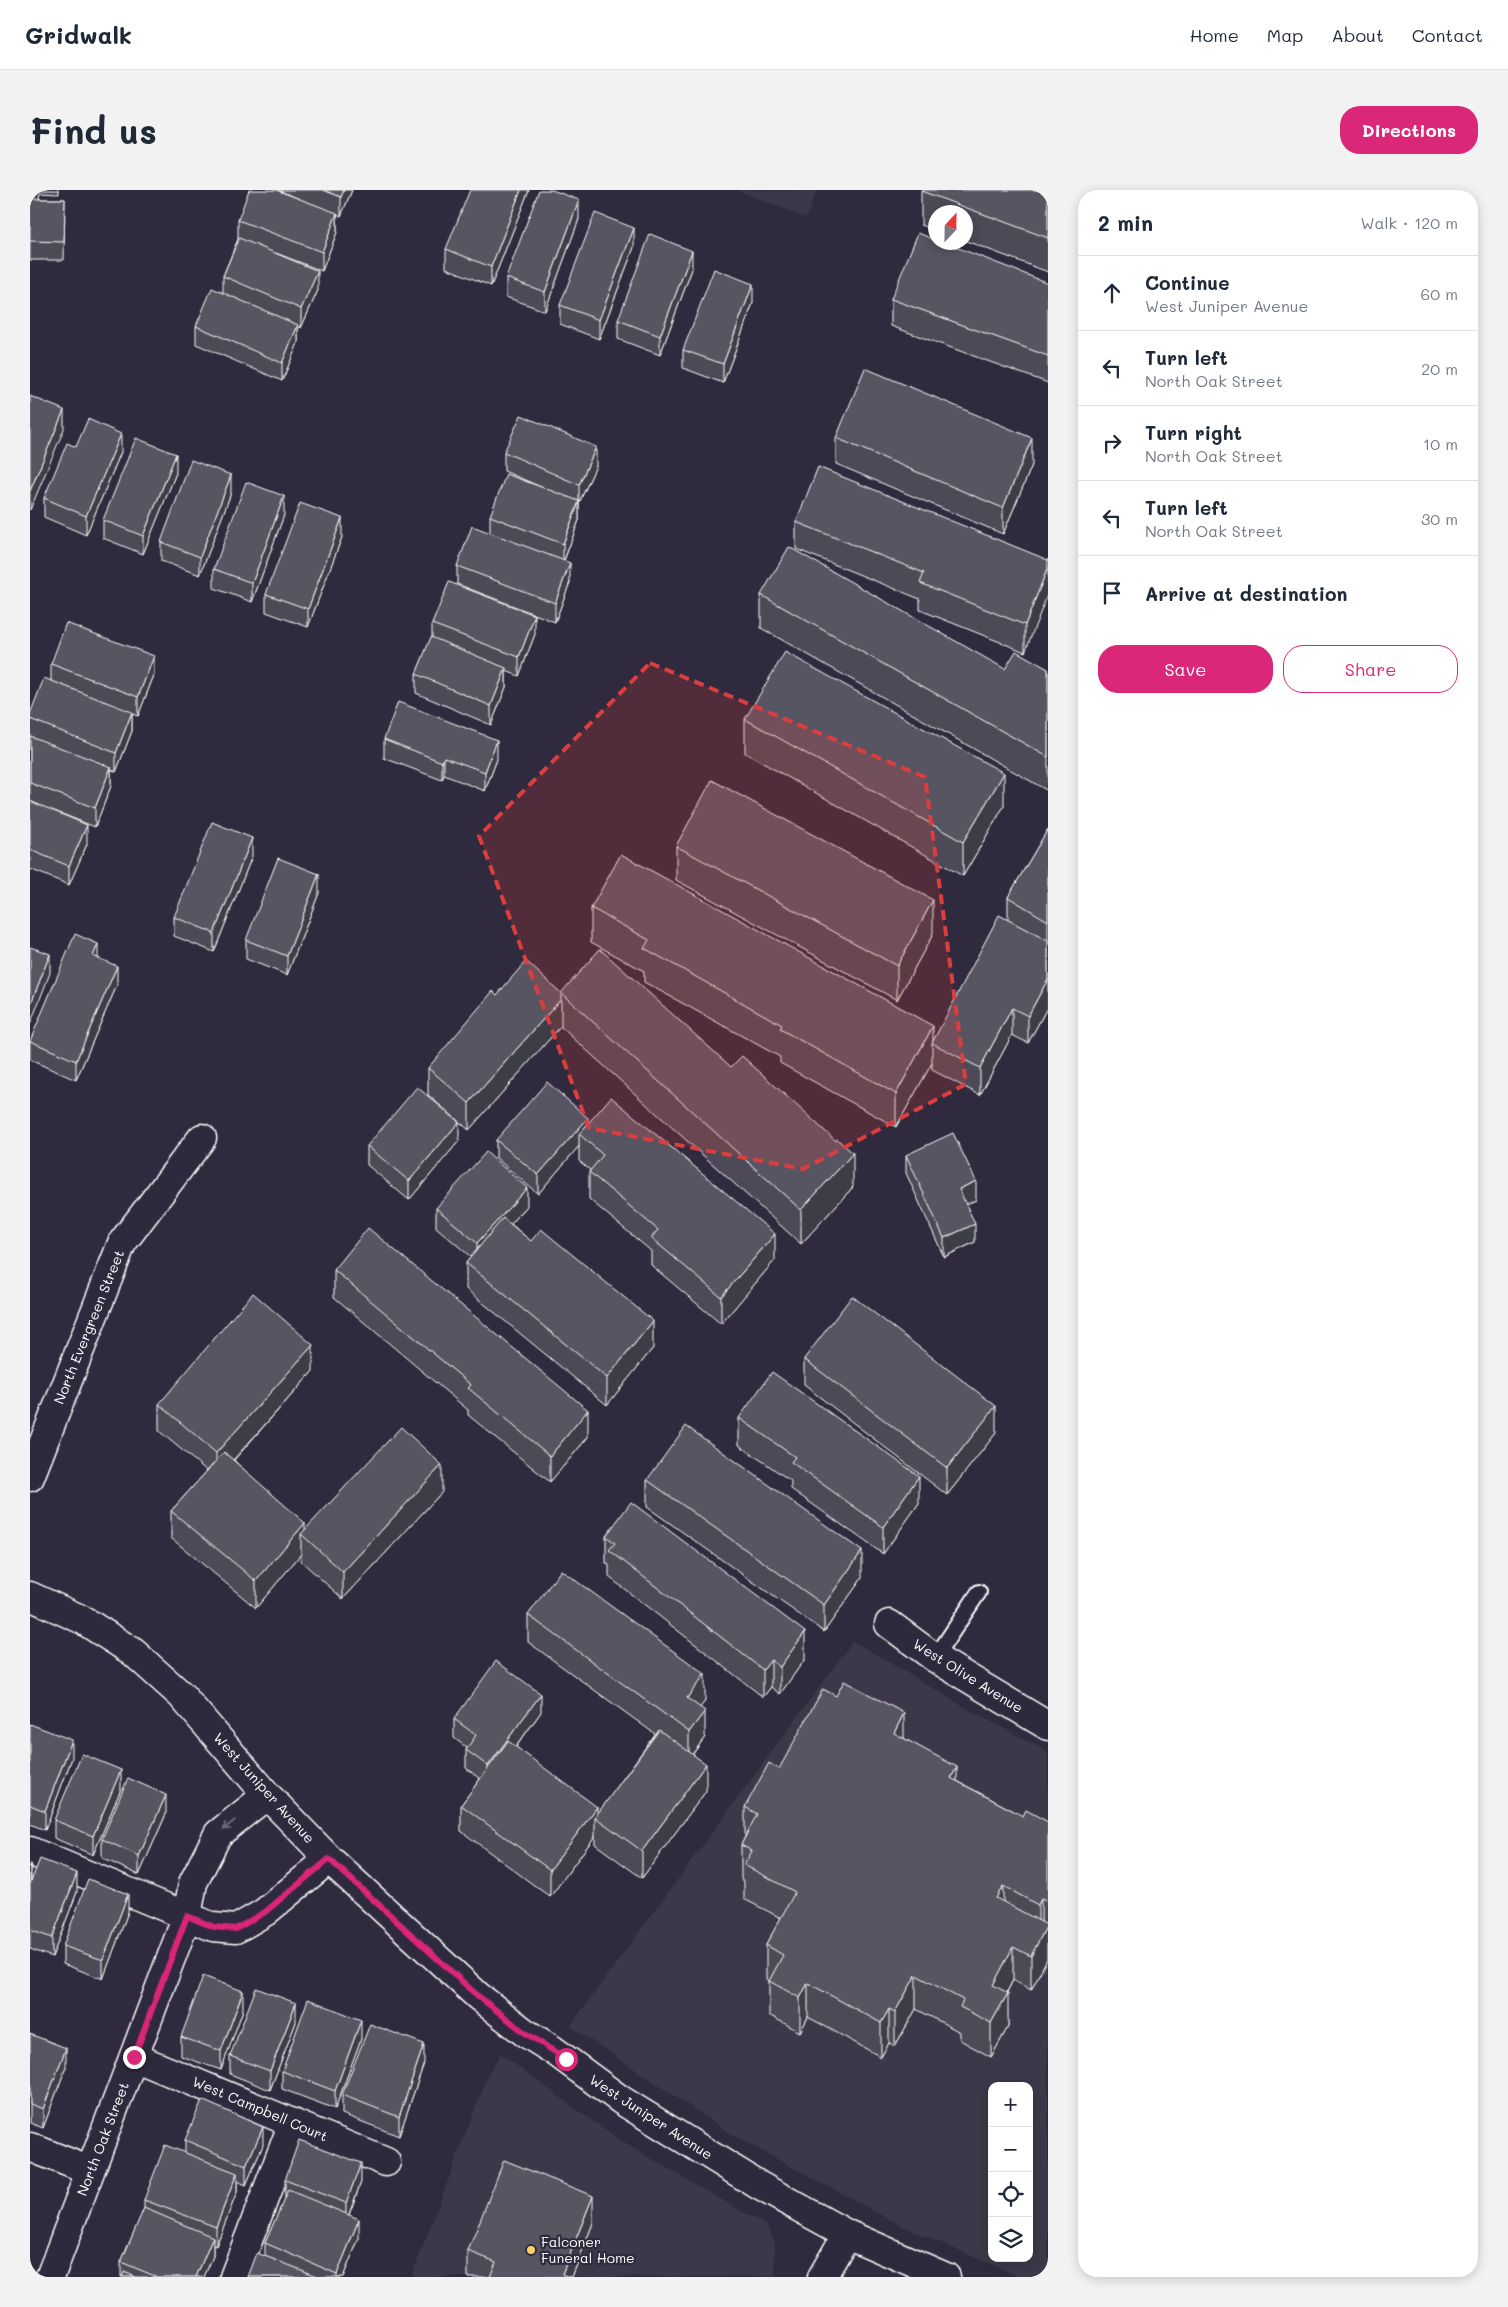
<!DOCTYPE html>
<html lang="en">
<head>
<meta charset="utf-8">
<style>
	:root { --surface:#fff; --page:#f2f2f3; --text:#1f2937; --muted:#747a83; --line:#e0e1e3; --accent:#db2777 }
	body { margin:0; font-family:Mali,sans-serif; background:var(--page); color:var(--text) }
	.controls { position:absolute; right:15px; bottom:15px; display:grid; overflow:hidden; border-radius:10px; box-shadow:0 2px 12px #0003 }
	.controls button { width:45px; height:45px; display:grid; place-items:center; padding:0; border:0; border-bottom:1px solid var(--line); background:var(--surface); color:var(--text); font:25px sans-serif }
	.compass { position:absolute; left:898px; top:15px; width:45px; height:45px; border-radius:50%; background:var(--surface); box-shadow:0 2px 12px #0003; rotate:22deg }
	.stop { position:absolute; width:15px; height:15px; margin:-11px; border:4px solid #db2777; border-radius:50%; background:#fff }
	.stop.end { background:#db2777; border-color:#fff; box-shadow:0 1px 5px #0008 }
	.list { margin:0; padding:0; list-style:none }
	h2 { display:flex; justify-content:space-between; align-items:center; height:65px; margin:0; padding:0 20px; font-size:21px }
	h2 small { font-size:16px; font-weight:400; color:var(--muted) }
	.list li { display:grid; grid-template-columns:32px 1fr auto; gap:15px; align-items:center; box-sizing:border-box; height:75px; padding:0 20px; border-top:1px solid var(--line) }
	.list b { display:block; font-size:19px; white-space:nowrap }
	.list p { margin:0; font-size:16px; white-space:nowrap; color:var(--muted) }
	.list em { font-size:16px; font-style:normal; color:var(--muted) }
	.actions { display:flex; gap:10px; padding:15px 20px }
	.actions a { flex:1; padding:11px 0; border:1px solid var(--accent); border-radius:20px; text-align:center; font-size:18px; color:var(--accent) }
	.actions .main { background:var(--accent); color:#fff }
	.icon { flex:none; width:28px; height:28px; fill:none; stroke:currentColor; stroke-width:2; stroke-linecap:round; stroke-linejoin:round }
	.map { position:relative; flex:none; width:1018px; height:2087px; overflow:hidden; border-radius:20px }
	header { display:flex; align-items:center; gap:30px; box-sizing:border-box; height:70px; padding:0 25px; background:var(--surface); border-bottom:1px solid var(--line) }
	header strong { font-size:24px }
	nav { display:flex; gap:28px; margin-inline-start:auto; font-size:18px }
	.intro { display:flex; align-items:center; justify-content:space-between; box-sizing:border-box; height:120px; padding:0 30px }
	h1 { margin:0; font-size:35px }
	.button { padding:12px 22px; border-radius:20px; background:var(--accent); color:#fff; font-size:18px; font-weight:700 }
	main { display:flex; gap:30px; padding:0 30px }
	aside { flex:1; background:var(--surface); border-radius:20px; box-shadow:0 2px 12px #0003 }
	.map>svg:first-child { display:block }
</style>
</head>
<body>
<header>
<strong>Gridwalk</strong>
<nav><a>Home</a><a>Map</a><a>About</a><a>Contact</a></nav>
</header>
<div class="intro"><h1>Find us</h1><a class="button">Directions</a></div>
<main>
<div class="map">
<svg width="1018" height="2087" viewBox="0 0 1018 2087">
	<rect width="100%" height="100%" fill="#2f2a3d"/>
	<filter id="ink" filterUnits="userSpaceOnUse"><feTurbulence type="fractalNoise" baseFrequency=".02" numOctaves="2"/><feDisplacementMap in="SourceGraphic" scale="10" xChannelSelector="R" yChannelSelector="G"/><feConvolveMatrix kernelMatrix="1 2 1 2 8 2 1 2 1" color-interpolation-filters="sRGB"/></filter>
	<g filter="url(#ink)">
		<!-- built -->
		<path fill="#3c3749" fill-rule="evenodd" d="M706,0h81l-11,28z
			M823,1451l120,71 75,40v525h-28l-116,-50 -170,-91 -164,-110zM962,1896h37v172h-37z
			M471,1864l118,86 148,86 8,17v34h-364l79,-207z"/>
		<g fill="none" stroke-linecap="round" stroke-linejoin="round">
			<defs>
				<path id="service" d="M905,1468l44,-66"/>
				<path id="minor" d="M0,1287l92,-234 80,-105
					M0,1406l53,24 50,32 48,43 86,100 62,64 149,137 46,36 29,18 68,50 139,86 87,48 99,43
					M859,1434l46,34 113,68
					M0,1661l183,76 23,2 29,-17 64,-53
					M104,1867l252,105
					M0,1957l60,24
					M20,2087l137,-361 6,-33 25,-49 49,-39
					M204,2087l59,-154
					M792,2087l25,-43"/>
			</defs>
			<!-- service casing -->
			<use href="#service" stroke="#fff" stroke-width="18"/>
			<!-- minor casing -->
			<use href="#minor" stroke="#fff" stroke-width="31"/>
			<!-- service -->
			<use href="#service" stroke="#2f2a3d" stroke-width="14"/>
			<!-- minor -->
			<use href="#minor" stroke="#2f2a3d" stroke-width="28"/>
		</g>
		<!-- wall -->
		<path fill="#4d4956" stroke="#fff" d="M0,0h29v4l-19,-1 -1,6h26l-1,61h-34z
			M248,0h74l-11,26 -4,-2v18l-15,39 -46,-18 42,37 -17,38 -3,-2v17l-16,38 -86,-37v-18l27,-33v-17l15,-37v-19l62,-21z
			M499,0l-38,96 -45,-18v-19z
			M1018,0v82l-82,-31v-29h-30v18l-15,-5v-34z
			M549,29l-34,92 -39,-14v-19z
			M604,57l-35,92 -39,-15v-19z
			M662,79l-32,86 -42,-16v-19z
			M1018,93v100l-157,-57v-27z
			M723,113l-30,80 -40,-15v-18z
			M806,248l196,27 -29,69 -167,-70z
			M46,257l45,5 -35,83 -42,-18v-19z
			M474,262l92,14 -17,37v17l-15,41 6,21 -15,40 -98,-38v-18l33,-33v-17l58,-26 -44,-19z
			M146,283l-33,81 -40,-16v-18z
			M201,303l-31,82 -39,-14v-19z
			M254,325l-32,87 -38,-14v-19z
			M766,332l252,38 -23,92 -105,-42v-11l-124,-50z
			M312,347l-34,90 -42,-15v-18z
			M731,405l244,74h43v122l-287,-163z
			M402,434l103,10 -16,42 -13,-5v16l-15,38 -75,-32v-19l16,-37z
			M21,474l103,11 -16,41 -6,-2v17l-16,41 -5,-3v17l-16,41 -43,-17 35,34 -18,41 -39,-16v-155l21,-34z
			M715,529l259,87 -41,70 -218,-123z
			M354,549l113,20 -12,32 -41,-16 -2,5 -58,-22z
			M1018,639v177l-20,37 -16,-8 -32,60 -48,-25v-7l-36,64 -116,-64v-6l-136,-75v-11l-53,-29v-34l342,133 75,-122v-22z
			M646,656l257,88 -36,66 -221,-120z
			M222,666l-38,96 -40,-16v-19z
			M289,703l-32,82 -41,-16v-19z
			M68,768l19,27 -41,95 -46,-20v-19z
			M531,803l292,194 -52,57 -240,-217v-1l-92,104 -41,-35v-27l69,-73z
			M558,934l187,136 -54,64 -70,-59v-14l-62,-52v-27l1,-2 -11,-9v-15l-41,48 -42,-36v-18z
			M429,951l-50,59 -42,-35v-19z
			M876,965l70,45 -10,4 9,38 -31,15 -38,-84z
			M497,1016l-16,18 142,124 -46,57 -141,-116v-26l5,-6 -35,-30v-19z
			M304,1080l254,167 -38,45 -82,-67v-5l-134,-113z
			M774,1169l192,74 -49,62 -143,-110z
			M283,1181l-79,89 71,70 137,-38 -99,107 -42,-38v-7l-45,54 -85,-70v-27l36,-40 -48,-40v-27z
			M709,1228l180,85 -36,51 -92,-65v-8l-52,-36z
			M617,1290l215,98 -38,54 -177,-125z
			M576,1346l199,123 -25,35 -9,-7 -8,10 -154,-120v-12l-3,-2z
			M498,1425l177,86 -5,6 5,30 -12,17 13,37 -64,87 -47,-34v-8l-45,61 -89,-66v-26l19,-26 -14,-11v-18l1,-2 -13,-10v-19l87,-7 -25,35 81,68 58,-81 -127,-92z
			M0,1534l42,34 -27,72 -15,-6z
			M874,1548l53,43 66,35 25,6 -1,137 -16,31 -18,-10 -6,12 1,35 -17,30 -31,-17v-8l-44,-23 -21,37 -6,-3 -8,14 -73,-40 -8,15 -31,-17v-34l-3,-2v-34l15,-27 -37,-19v-18l-3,-2v-34l4,-8v-30l34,-38z
			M91,1599l-28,66 -39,-17v-18z
			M136,1624l-27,61 -37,-17v-19z
			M0,1673l1,19 46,10 -25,65 -22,-8z
			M98,1722l-25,67 -40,-15v-18z
			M213,1820l-22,60 -40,-14v-19z
			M266,1832l-26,68 -40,-16v-18z
			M0,1844l36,33 -23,61 -13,-5z
			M331,1849l-26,70 -53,-20v-18z
			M394,1873l-25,73 -57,-22v-19z
			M155,1950l78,5 -17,40 -9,-4v11l-21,54 -3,-1v11l-9,21h-83v-15l23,-53v-9l41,-47z
			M255,1990l76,2 -12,33 10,23 -16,39h-95l17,-21v-13l20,-45z
			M563,2033l-21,54h-104v-26z"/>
		<!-- shaded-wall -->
		<path fill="#3e3c46" stroke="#fff" d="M314,0h8l-11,26v-19z
			M491,0h8l-38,96v-19z
			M549,10v19l-34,92v-19z
			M307,23v19l-15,39v-19z
			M604,38v19l-35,92v-19z
			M662,61v18l-32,86v-19z
			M288,81v19l-17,38v-19z
			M723,94v19l-30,80v-19z
			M268,135v18l-16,38v-18z
			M34,220v19l-34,81v-19z
			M91,244v18l-35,83v-19z
			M1002,248v27l-29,69v-26z
			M566,257v19l-17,37v17l-16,43v-19l16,-42v-17z
			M146,264v19l-33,81v-18z
			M201,285v18l-31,82v-18z
			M254,306v19l-32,87v-19z
			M312,328v19l-34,90v-18z
			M540,373v19l-15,40v-19z
			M1018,377v26l-23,59v-27z
			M505,425v19l-16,42v-19z
			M124,466v19l-16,41v-19z
			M476,478v19l-15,38v-19z
			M102,522v19l-16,41v-19z
			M467,550v19l-12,32v-19z
			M414,567v18l-2,5v-18z
			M81,577v19l-16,41v-19z
			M974,583v33l-41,70v-34z
			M57,635v19l-18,41v-19z
			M222,648v18l-38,96v-19z
			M289,684v19l-32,82v-19z
			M903,710v34l-36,66v-34z
			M68,754v18l-5,-6z
			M20,764v19l-20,52v-19z
			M87,776v19l-41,95v-19z
			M1018,789v27l-20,37v-27z
			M531,809v27l-92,104v-27z
			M982,818v27l-32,60v-27z
			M903,836v18l-1,-1v20l-36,64v-33z
			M558,928v18l-9,-2v12l-41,48v-19z
			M429,932v19l-50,59v-19z
			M823,963v34l-52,57v-34z
			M946,991v19l-17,7v-18z
			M497,998v18l-50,56v-19z
			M945,1034v18l-31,15v-19z
			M745,1044v26l-54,64v-27z
			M623,1131v27l-46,57v-27z
			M283,1155v26l-97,108v-26z
			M966,1216v27l-49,62v-27z
			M558,1220v27l-38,45v-26z
			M412,1275v27l-99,107v-27z
			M889,1286v27l-36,51v-27z
			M275,1333v14l-4,-3v20l-45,54v-27z
			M832,1361v27l-38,54v-27z
			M775,1442v27l-25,35v-27z
			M741,1470v27l-8,10v-27z
			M675,1484v27l-18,24v-27z
			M511,1504v18l-53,73v-19z
			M675,1521v26l-16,22v-27z
			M874,1523v34l-10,-14z
			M42,1550v18l-27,72v-19z
			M676,1574v27l-64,87v-27z
			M927,1577v34l-6,-23z
			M91,1580v19l-28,66v-19z
			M136,1605v19l-27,61v-19z
			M567,1617v11l-2,-1v19l-45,61v-27z
			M1,1674v19l-1,1v-18z
			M47,1683v19l-25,65v-19z
			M973,1696v34l-7,-22z
			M98,1704v18l-25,67v-19z
			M1011,1709v33l-3,7v-34z
			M1017,1735v34l-16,31v-34z
			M983,1757v33l-20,39v-34z
			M886,1785v34l-21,37v-34z
			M778,1793v34l-8,15v-34z
			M213,1801v19l-22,60v-19z
			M978,1803v34l-17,30v-34z
			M266,1813v19l-26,68v-19z
			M859,1819v34l-8,14v-34z
			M331,1830v19l-26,70v-18z
			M394,1854v19l-25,73v-19z
			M36,1858v19l-23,61v-19z
			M233,1937v18l-17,40v-19z
			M331,1973v19l-15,40v-19z
			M207,1983v19l-21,54v-19z
			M563,2006v27l-21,54h-10v-3z
			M329,2029v19l-16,39h-6v-3z
			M183,2047v19l-9,21h-8z"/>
		<!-- building -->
		<path fill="#595564" stroke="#fff" d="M219,0h27l61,23 -15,39 -84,-32z
			M293,0h21l-3,7z
			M440,0h51l-30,77 -45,-18z
			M509,0h13l27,10 -34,92 -39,-14z
			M891,0h127v48l-127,-47z
			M0,9h35l-1,43 -34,-1z
			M565,23l39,15 -35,92 -39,-15z
			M888,43l18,7v2h7l105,41v73l-157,-57z
			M620,44l42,17 -32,85 -42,-16z
			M209,48l79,33 -17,38 -78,-33z
			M684,79l39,15 -30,80 -40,-14z
			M182,98l86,37 -16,38 -86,-37z
			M835,178l167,70 -29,70 -167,-70z
			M0,206l34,14 -34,81z
			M491,225l75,32 -17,38 -75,-33z
			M58,229l33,15 -35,82 -42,-18 23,-55 9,4z
			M106,248l40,16 -33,82 -40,-16z
			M161,270l40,15 -31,82 -39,-15z
			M788,277l230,93v7l-23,58 -105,-42 4,-10 -128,-51z
			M476,284l73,27 -16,43 -73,-28z
			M216,292l38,14 -32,87 -38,-14z
			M270,313l42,15 -34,91 -42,-15z
			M442,336l98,37 -15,40 -98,-37z
			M759,357l216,122 11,-18 32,18v88l-287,-162z
			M419,392l86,33 -16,42 -87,-33z
			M36,433l88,33 -16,41 -87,-33z
			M401,447l75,31 -15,38 -75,-32z
			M755,462l219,121 -41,69 -218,-123z
			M14,488l88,34 -16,41 -86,-34v-5z
			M368,512l99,38 -12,32 -41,-15 -2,5 -58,-23z
			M0,546l81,31 -16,41 -65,-25z
			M682,590l221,120 -36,66 -221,-120z
			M0,611l57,24 -18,41 -39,-16z
			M182,632l40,16 -38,95 -40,-16z
			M1018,639v92l-40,-24z
			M591,664l312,172 -37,68 -116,-65 2,-4 -138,-77 5,-8 -58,-32z
			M248,668l41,16 -32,82 -41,-16z
			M969,725l49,26v38l-20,37 -16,-8 -32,60 -48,-25z
			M45,744l23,10 -5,12 24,10 -41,95 -46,-20z
			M0,757l20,7 -20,52z
			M570,759l131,118 11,-11 94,85 1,-2 16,14 -52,57 -240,-217z
			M496,771l35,32v6l-92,104 -41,-35 65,-77 4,4z
			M517,892l41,36 -50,57 -42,-35z
			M387,897l42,35 -50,59 -42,-35z
			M581,907l164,137 -54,63 -70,-59 7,-8 -69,-58 14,-17 -24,-21z
			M923,943l23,48 -17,8 16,35 -31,14 -38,-83z
			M456,962l41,36 -50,55 -41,-35z
			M473,1028l28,23 10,-12 112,92 -46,57 -141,-115z
			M338,1038l220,182 -38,46 -82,-68 3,-3 -137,-115z
			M223,1103l60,52 -97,108 -57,-49z
			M822,1106l144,110 -49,62 -143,-109z
			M742,1182l147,104 -36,51 -92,-65 4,-5 -56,-39z
			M656,1236l176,125 -38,54 -177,-125z
			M371,1237l41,38 -99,107 -42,-38z
			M194,1262l81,71 -49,58 -85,-70z
			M601,1312l174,130 -25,35 -9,-7 -8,10 -154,-120 6,-7 -9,-7z
			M531,1380l144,104 -18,24 18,13 -16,21 -161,-117z
			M466,1471l45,33 -53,72 -22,-16 10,-15 -22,-16z
			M814,1491l60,32 -10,20 63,34 -6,11 72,38 3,-6 22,12v80l-7,-3 -3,6 -35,-19 -7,12 51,27 -16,31 -18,-9 -20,38 15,8 -17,30 -31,-16 3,-7 -47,-25 -21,37 -6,-3 -8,14 -73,-40 -8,15 -31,-17 14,-26 -17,-10 29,-53 -51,-27 8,-14 -11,-6 16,-31 -12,-7 24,-44 10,6 44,-80 13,7z
			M0,1534l42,16 -27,71 -15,-6z
			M629,1540l47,34 -64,87 -47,-34z
			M478,1551l89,66 -47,63 -89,-65z
			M52,1564l39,16 -28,66 -39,-16z
			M98,1588l38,17 -27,61 -37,-17z
			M10,1669l37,14 -25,65 -22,-8v-46z
			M58,1689l40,15 -25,66 -40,-14z
			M173,1786l40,15 -22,60 -40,-14z
			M226,1798l40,15 -26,68 -40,-15z
			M278,1809l53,21 -26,71 -53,-20z
			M340,1834l54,20 -25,73 -57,-22z
			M0,1844l36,14 -23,61 -13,-5z
			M172,1910l61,27 -17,39 -61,-26z
			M269,1950l62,23 -15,40 -61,-23z
			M135,1955l72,28 -21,54 -72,-27z
			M474,1970l89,36 -31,78 7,3h-79l6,-15 -28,-11z
			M258,2000l71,29 -22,55 -72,-31z
			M114,2018l69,29 -17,40h-39l-36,-15z
			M227,2063l63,24h-72z
			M94,2082l12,5h-14z"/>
		<!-- one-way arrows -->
		<defs><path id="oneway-shaft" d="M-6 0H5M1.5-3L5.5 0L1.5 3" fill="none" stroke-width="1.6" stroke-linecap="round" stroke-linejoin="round" transform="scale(1.25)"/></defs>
		<use stroke="#6d6a77" href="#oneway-shaft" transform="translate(199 1635) rotate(141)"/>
	</g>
	<g fill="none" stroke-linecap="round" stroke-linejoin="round" filter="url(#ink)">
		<!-- route -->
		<path stroke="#db2777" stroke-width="6" d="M104,1867l53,-141 27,11 22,2 29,-17 64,-53 149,137 46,36 42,27"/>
	</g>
	<!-- marked area -->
	<path fill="#da3e3e" fill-opacity="0.2" stroke="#da3e3e" stroke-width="4" stroke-dasharray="10 6" stroke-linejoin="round" d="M620,473l275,114 41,307 -163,85 -214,-41 -110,-292z"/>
	<!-- markers -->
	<circle fill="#ffd166" stroke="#2f2a3d" stroke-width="2" cx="501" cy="2060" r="5"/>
	<g text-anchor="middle" stroke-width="4.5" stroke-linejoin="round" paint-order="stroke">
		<!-- street labels -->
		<g font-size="14" fill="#fff" stroke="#2f2a3d">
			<text transform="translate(59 1137) rotate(-68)" y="5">North Evergreen Street</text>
			<text transform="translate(938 1486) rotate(32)" y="5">West Olive Avenue</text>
			<text transform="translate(234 1598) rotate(48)" y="5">West Juniper Avenue</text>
			<text transform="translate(230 1919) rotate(23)" y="5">West Campbell Court</text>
			<text transform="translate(621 1927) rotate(33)" y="5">West Juniper Avenue</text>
			<text transform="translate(73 1949) rotate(-69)" y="5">North Oak Street</text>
		</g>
		<!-- poi labels -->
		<g font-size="14" fill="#fff" stroke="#2f2a3d" text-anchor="start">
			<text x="511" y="2057">Falconer<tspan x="511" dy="16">Funeral Home</tspan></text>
		</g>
	</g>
</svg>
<div class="controls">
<button>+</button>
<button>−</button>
<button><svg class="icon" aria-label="locate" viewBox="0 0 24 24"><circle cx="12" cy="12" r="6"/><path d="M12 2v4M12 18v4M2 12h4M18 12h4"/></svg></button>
<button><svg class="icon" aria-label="layers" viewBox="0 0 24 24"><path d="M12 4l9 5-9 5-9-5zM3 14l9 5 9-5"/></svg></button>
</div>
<svg class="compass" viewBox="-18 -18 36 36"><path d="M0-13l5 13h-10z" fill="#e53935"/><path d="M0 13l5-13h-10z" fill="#747a83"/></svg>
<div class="stop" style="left:536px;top:1869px"></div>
<div class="stop end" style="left:104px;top:1867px"></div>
</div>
<aside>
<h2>2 min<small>Walk · 120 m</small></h2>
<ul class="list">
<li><svg class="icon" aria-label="ahead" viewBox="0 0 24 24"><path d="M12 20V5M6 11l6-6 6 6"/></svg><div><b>Continue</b><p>West Juniper Avenue</p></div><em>60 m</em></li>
<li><svg class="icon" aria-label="left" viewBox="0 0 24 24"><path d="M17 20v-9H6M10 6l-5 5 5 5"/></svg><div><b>Turn left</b><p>North Oak Street</p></div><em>20 m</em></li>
<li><svg class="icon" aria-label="right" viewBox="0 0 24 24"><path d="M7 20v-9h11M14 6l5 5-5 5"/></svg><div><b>Turn right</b><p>North Oak Street</p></div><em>10 m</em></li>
<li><svg class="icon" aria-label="left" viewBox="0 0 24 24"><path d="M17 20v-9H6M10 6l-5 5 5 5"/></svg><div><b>Turn left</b><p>North Oak Street</p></div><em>30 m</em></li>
<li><svg class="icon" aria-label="arrive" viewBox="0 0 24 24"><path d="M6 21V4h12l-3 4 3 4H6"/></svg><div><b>Arrive at destination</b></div></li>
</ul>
<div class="actions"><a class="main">Save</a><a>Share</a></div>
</aside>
</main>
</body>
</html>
